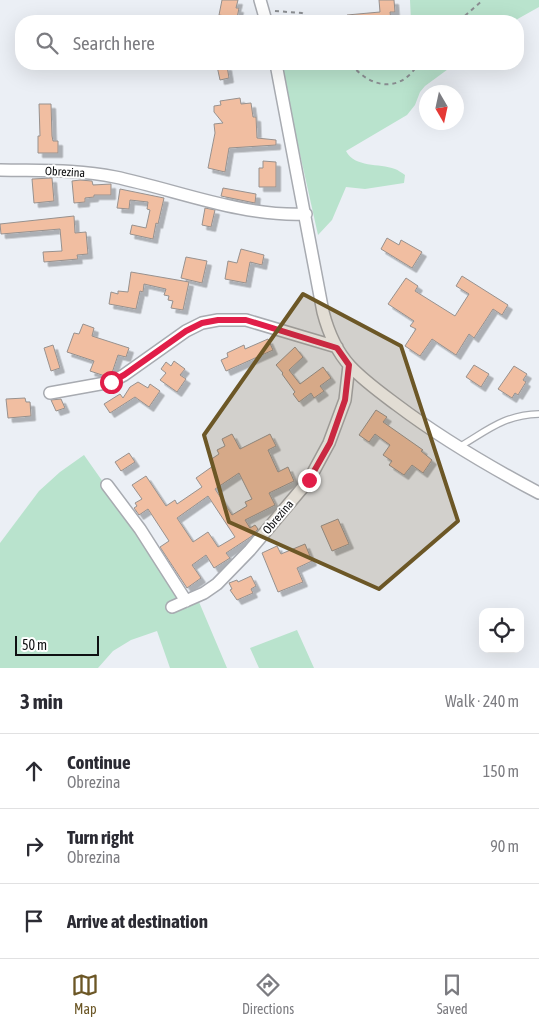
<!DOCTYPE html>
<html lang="en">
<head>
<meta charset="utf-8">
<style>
	:root { --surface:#fff; --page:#f7f7f7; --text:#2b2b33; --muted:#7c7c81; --line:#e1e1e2; --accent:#6c5726 }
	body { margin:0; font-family:"Asap Condensed",sans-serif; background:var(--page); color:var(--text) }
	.controls { position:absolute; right:15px; bottom:15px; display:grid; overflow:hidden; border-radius:10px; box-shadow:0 5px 20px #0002 }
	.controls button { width:45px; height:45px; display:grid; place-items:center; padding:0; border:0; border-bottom:1px solid var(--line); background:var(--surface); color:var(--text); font:25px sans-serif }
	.compass { position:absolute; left:419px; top:85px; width:45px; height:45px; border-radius:50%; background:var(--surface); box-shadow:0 5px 20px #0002; rotate:171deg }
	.scale { position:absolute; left:15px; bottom:12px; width:84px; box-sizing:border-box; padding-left:5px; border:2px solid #0f1012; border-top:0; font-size:14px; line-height:18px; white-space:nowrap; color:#0f1012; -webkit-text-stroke:4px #fff; paint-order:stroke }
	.stop { position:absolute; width:15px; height:15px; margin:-11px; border:4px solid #e11d48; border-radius:50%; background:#fff }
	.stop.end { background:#e11d48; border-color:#fff; box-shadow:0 1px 5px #0008 }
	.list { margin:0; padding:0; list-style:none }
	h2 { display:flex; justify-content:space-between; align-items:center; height:65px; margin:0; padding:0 20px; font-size:21px }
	h2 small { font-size:16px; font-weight:400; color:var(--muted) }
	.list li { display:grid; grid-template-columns:32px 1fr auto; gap:15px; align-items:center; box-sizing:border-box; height:75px; padding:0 20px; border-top:1px solid var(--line) }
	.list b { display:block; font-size:19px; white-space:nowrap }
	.list p { margin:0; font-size:16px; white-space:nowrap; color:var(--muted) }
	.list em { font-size:16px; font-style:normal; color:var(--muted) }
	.icon { flex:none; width:28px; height:28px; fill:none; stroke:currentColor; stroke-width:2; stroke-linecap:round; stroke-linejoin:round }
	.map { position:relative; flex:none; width:539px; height:668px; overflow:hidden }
	.search { position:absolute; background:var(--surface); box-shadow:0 5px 20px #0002; left:15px; right:15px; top:15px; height:55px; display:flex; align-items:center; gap:12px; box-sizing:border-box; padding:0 18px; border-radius:20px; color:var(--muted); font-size:19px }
	.sheet { height:290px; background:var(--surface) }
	nav { display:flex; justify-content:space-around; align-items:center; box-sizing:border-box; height:70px; border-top:1px solid var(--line); background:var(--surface); font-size:14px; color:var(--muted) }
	nav a { display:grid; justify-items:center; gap:2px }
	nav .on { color:var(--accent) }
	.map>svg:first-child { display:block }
</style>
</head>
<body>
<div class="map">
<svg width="539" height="668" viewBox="0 0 539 668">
	<defs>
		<filter id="shadow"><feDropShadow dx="4.5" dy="4.5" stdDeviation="0" flood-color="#0004"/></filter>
	</defs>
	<rect width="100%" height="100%" fill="#ebeff5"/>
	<!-- green -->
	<path fill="#b9e3cd" d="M410,0h129v7l-25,14h-103z
		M280,64h175l-30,22 -5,6 -5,13 -8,10 -61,36c9,17 33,12 49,18 3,1 7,4 10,6l-1,8 -39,6 -19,-2 -14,33 -14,15z
		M84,455l69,98 31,54 15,-5 28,66h-57l-13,-37 -26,9 -18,11 -15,17h-98v-125l39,-52 21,-19z
		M297,630l17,38h-55l-9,-20z"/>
	<!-- building -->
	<path fill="#f1bea1" stroke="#97918e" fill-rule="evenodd" filter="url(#shadow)" d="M222,0h16l-2,8h3l-2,10 -18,-3z
		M379,0h15l1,12h-5l1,9h-44v-6l33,-3z
		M217,66h10l2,12 -9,2z
		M240,98l1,6 10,-1 2,14h3l1,21 19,2v5l-47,3 -4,24 -17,-4 7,-35 -1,-9 9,-1 -9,-11v-6l7,-1 -1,-4z
		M39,104h12l1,32 1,5h5v12h-20v-17h2z
		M263,161l13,1v25h-17v-19h4z
		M52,178l2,23 -20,2 -2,-24z
		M80,180l12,1 1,4 18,-1v11h-17v2l-9,1v4l-11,1 -2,-22z
		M223,188l33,6 -1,9 -34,-7z
		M120,189l44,9 -6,26 -2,-1 -3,16 -23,-5 2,-9 14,3 4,-18 -3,-1 1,-7 -18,-2 -1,9 -12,-1z
		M205,208l10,2 -4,17 -9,-2z
		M74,216l1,17 11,-1 2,22 -11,1 1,4 -34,3 -1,-10 19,-1 -2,-22 -59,5 -1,-10z
		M387,238l12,7 2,-5 21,12 -10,16 -31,-19z
		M241,249l23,6 -2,10 -12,-3 -4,21 -21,-4 3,-18 9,2z
		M186,257l21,4 -5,22 -21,-5z
		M131,272l58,10 -6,28 -12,-2 2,-7 -5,-1 1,-4 -5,-1 2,-6 -22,-5 -1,8 -3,-1 -4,18 -27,-5 2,-12 7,2v-3l10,1z
		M462,276l46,29 -6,10 -9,-6 -19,29 -5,-4 -13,21 -24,-16 -12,17 -15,-10 11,-17 -6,-3 4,-5 -26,-17 18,-26 12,8 -3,5 40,25 14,-22 -13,-8z
		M83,324l11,4 -2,8 37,12 -3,9 -8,-2 -6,18 -7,3 -15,-5 4,-10 -27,-9 7,-19 5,1z
		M268,339l5,11 -47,21 -5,-11 7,-3 -1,-4 17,-8 1,4z
		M53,345l7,23 -9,3 -7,-23z
		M295,347l8,10 -14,13 11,14 23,-17 8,11 -11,8 4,5 -10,7 -3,-5 -12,9 -6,-8 2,-2 -13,-18 1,-1 -7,-8z
		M174,361l11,8 -5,6 6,4 -9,13 -17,-12 6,-7 -5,-4 5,-7 5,4z
		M474,365l15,9 -8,13 -15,-10z
		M514,366l13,8 -4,6 3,2 -8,13 -3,-2 -3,5 -14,-9z
		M138,382l10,6 2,-4 10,7 -11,16 -14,-10 -25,16 -6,-9 16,-10 3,4 7,-11z
		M25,398l1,4h4l1,14 -23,2 -2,-19z
		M61,399l4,9 -9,3 -5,-11z
		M376,410l11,7 -4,5 40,28 -2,1 11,9 -9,13 -11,-8 -8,10 -15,-10 3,-4 -9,-6 7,-10 -15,-11 -6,8 -10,-7z
		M232,434l8,15 30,-15 6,12 -8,4 10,22 10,-5 6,14 -25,12 6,12 -30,15 5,8 5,-3 3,4 -6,7 -26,17 4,5 -16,10 -8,-13 -14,10 9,13 -14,10 -27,-41 9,-6 -21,-32 -9,6 -5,-7 3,-2 -2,-3 7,-4 -10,-14 14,-9 20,30 9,-6 2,4 25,-17 -6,-9 17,-12 -3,-6 9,-6 -2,-4 8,-4 -3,-7zM239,473l13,26 -7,3 2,4 -15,9 -17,-26zM208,496l27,41 -17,10 -10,-15 -15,10 -16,-24z
		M129,453l6,9 -14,9 -6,-9z
		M338,519l11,25 -17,7 -11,-25z
		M305,544l7,17 -15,7 6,14 -25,10 -16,-39 15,-7 4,8z
		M251,576l5,10 -5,3 2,4 -16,7 -7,-10 2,-1 -3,-6 8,-3 1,2z"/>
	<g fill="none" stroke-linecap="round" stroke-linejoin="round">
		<defs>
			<path id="lane" d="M459,447c29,-17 45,-32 80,-33"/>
			<path id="street" d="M260,0l6,21
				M276,64l47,248c5,19 14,40 27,54 14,15 31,27 47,39 45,34 93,62 142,88
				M0,170c38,1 77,-1 115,7 62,13 127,40 191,37
				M50,393l61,-11 13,-7 62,-44 16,-8 16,-3h28l91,27
				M107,485l33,44 46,72
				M172,607l32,-14 13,-9 33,-34 59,-70 20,-37 16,-43 4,-35"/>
		</defs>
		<!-- lane casing -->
		<use href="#lane" stroke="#a8abb1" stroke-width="8"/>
		<!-- street casing -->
		<use href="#street" stroke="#a8abb1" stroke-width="14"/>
		<!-- path -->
		<path stroke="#8b8e92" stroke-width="2" stroke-dasharray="4 4" stroke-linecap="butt" d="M275,11l27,2 12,8
			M459,21l24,-21
			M351,64c20,25 50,29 67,0"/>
		<!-- lane -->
		<use href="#lane" stroke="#fff" stroke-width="5.5"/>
		<!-- street -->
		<use href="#street" stroke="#fff" stroke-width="11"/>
	</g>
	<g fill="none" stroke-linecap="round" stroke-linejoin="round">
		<!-- route -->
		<path stroke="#e11d48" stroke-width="6" d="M111,382l13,-7 62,-44 16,-8 16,-3h28l91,28 12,17 -4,35 -15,43 -21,37"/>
	</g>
	<!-- marked area -->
	<path fill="#6c5726" fill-opacity="0.2" stroke="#6c5726" stroke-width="4" stroke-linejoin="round" d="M303,294l98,52 57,175 -79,68 -150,-67 -25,-87z"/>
	<g text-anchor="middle" stroke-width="4" stroke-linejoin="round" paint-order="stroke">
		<!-- street labels -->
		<g font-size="12" fill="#0f1012" stroke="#fff">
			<text transform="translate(65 172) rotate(3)" y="4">Obrezina</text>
			<text transform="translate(278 517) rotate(-50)" y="4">Obrezina</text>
		</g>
	</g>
</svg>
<div class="controls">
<button><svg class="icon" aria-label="locate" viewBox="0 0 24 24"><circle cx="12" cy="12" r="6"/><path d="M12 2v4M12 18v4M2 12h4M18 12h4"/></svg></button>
</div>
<svg class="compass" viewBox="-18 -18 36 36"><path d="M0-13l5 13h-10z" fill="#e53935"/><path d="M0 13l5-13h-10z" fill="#7c7c81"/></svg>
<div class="scale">50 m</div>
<div class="stop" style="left:111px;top:382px"></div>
<div class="stop end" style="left:309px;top:480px"></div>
<div class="search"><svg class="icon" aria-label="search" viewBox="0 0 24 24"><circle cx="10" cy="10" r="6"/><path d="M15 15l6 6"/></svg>Search here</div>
</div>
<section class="sheet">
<h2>3 min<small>Walk · 240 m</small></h2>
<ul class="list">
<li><svg class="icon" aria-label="ahead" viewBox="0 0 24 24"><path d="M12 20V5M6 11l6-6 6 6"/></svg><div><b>Continue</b><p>Obrezina</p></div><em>150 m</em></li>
<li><svg class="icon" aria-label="right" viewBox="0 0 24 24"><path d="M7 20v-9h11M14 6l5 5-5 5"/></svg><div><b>Turn right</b><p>Obrezina</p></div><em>90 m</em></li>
<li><svg class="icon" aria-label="arrive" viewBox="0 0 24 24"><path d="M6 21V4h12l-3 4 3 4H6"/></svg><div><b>Arrive at destination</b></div></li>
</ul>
</section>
<nav>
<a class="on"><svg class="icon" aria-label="map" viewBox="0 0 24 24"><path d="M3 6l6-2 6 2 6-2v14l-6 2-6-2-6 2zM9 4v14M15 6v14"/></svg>Map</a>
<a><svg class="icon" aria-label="directions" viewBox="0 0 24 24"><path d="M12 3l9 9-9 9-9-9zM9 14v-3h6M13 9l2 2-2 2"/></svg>Directions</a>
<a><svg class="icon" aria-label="saved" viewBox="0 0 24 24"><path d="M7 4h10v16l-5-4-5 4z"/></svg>Saved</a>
</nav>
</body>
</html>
